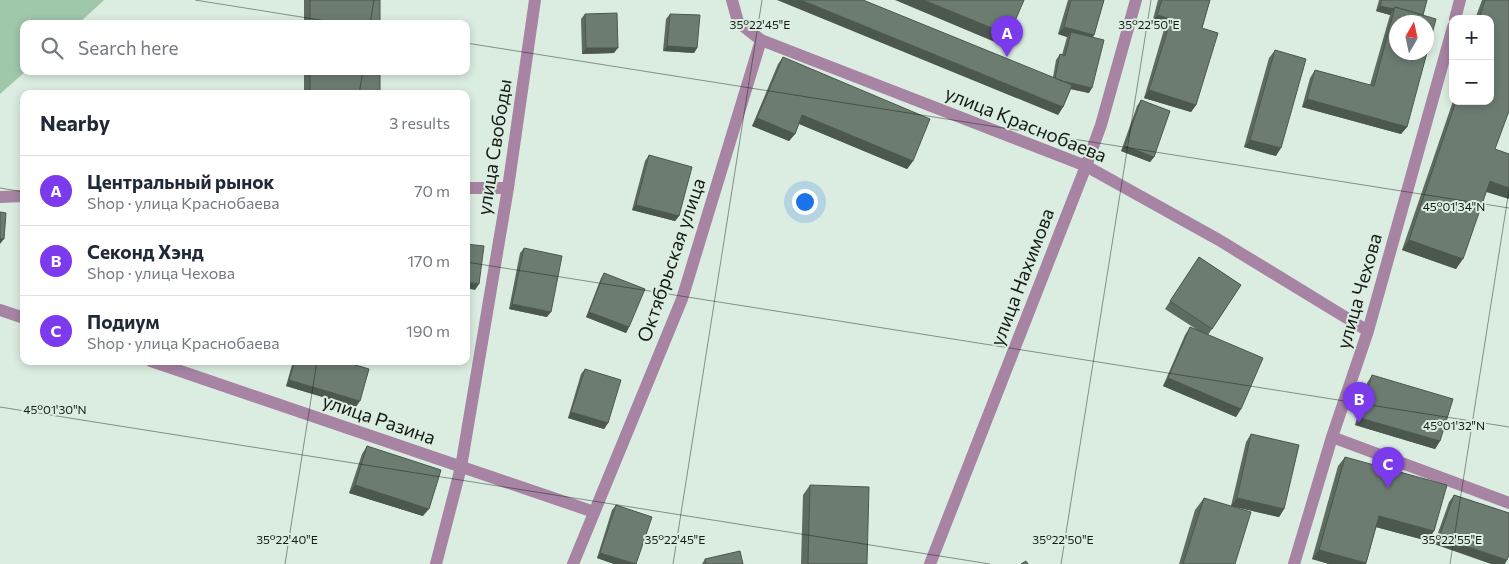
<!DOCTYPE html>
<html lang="en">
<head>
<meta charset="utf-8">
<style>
	:root { --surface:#fff; --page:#f2f2f3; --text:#1f2937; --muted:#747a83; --line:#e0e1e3; --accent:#7c3aed }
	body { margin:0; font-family:Commissioner,sans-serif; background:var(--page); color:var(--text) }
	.controls { position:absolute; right:15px; top:15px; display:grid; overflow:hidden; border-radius:10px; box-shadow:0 2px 8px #0003 }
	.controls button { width:45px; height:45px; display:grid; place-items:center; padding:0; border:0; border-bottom:1px solid var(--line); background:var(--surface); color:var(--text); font:25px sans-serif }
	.compass { position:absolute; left:1389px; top:15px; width:45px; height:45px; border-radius:50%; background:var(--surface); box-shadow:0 2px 8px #0003; rotate:9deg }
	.you { position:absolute; left:804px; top:201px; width:18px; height:18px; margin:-12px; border:4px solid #fff; border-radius:50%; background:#1a73e8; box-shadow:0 0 0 8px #1a73e833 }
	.badge { display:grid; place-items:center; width:32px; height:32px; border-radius:50%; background:var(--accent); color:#fff; font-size:16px; font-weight:700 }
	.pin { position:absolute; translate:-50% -41px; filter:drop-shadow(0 1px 2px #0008) }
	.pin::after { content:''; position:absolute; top:26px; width:18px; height:15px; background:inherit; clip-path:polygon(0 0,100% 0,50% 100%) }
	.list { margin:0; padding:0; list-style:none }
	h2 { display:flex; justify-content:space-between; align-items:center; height:65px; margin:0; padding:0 20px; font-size:21px }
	h2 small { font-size:16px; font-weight:400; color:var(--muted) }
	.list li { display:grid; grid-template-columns:32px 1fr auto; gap:15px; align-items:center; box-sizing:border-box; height:70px; padding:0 20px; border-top:1px solid var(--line) }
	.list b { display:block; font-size:19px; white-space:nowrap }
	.list p { margin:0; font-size:16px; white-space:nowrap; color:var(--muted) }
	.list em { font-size:16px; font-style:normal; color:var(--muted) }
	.icon { flex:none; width:28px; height:28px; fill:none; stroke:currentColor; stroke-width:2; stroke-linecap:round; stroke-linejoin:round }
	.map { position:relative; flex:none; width:1509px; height:564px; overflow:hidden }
	.search { position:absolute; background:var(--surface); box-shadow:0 2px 8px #0003; left:20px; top:20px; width:450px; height:55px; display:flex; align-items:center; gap:12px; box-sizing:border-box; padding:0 18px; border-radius:10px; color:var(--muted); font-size:19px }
	.panel { position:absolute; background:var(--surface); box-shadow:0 2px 8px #0003; left:20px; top:90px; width:450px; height:275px; border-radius:10px }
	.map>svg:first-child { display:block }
</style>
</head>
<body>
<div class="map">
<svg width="1509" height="564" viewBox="0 0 1509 564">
	<rect width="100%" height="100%" fill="#dbede0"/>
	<!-- green -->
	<path fill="#9fc7aa" d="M0,0h104l-26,24h-54v47h2l-26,23z"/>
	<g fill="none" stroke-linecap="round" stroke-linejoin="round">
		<!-- minor -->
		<path stroke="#a784a4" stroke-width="12" d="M1136,0l-35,125 -15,41 133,74 149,91
			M1455,19l5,-19
			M466,188h42
			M0,197l24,-1
			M0,310l24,8
			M151,361l443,151
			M1332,437l177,66
			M436,564l25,-97 47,-279 27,-188
			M573,564l109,-265 79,-259
			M1294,564l38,-127 36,-106 85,-304"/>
		<!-- tertiary -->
		<path stroke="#a784a4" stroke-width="12" d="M732,0l6,22 23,18 325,126 -156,398"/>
	</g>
	<!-- wall -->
	<path fill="#5d6b60" d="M304,0h76v24h-76z
		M1068,0h36l-10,35 -1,2 -4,56 -18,-4 -8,18 -5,8 -5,-38 3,-17 4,-6 2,1 5,-18 -9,-3z
		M1158,0h52l-8,28 -6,77 -5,7 -47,-14 21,-72 -13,-3z
		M1379,0h48l-4,15 -16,112 -6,7 -99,-27 8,-29 5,-8 55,15 20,-70 -14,-4z
		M1482,0h27l-14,149 -9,43 -30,77 -54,-19 51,-149h37v-82h-15z
		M585,14l29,39 -32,1 -1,-35z
		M670,14l27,34 -3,5 -31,-2 3,-32z
		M1275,50l1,106 -32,-9 25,-89z
		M783,57l130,104 -6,8 -108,-45 -4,10 -6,7 -37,-15 26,-62z
		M304,71h76v23h-76z
		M1141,100l13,57 -4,5 -29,-11 16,-45z
		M649,155l30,61 -4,5 -43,-11 13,-49z
		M524,248l23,69 -38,-8 11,-56z
		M1199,257l42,28 -33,50 33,74 -5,8 -73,-31 22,-51 5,-8 6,2 -31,-20z
		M604,273l25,54 -3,6 -40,-16 15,-39z
		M293,361h49l14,46 -70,-21z
		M585,369l23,54 -4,6 -36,-11 13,-44z
		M1372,375l68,66 -5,8 -80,-24 12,-42z
		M1251,434l33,75 -5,8 -48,-11 15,-64z
		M367,446l56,70 -74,-23 13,-39z
		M1345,457l83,84 -52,-14 -10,37h-37l-17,-5 26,-93z
		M810,485l57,79h-66l2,-69z
		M1454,495l55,18 -75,31 15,-42z
		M1204,498l31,66h-56l16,-54z
		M616,505l20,59h-22l-17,-6 15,-48z
		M705,559l38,5h-41z"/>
	<!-- shaded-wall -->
	<path fill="#4c574e" d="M777,0h24l262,107 -5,8z
		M895,0h29l85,35 -7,10z
		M1380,6l14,3 -4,6 -14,-4z
		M1157,15l14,4 -6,7 -13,-3z
		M1064,27l30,8 -5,8 -18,-11 -4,5 -9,-3z
		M667,46l30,2 -3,5 -31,-2z
		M586,48h32l-4,5 -32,1z
		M1055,80l37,8 -3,5 -38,-8z
		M1149,90l47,15 -5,7 -47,-14z
		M1307,99l100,28 -6,7 -99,-27z
		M802,115l111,46 -6,8 -110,-46z
		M757,118l38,16 -6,7 -37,-15z
		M1250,140l31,8 -5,8 -32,-9z
		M1125,146l29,11 -4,5 -29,-11z
		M1490,181l19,7v11l-26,-8z
		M636,205l43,11 -4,5 -43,-11z
		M0,239h4l-4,5z
		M1409,240l54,19 -7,10 -54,-19z
		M466,282l13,2 -4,6 -9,-2z
		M512,304l39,8 -4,5 -38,-8z
		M589,312l40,15 -3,6 -40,-16z
		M1168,378l73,31 -5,8 -73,-31z
		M289,380l71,21 -4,6 -70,-21z
		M571,412l37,11 -4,6 -36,-11z
		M1360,418l80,23 -5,8 -80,-24z
		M355,485l74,24 -6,7 -74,-23z
		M1237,498l47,11 -5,8 -48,-11z
		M1379,516l55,15 -6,10 -56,-15z
		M1439,537l68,23 -2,4h-14l-57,-20z
		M1319,550l47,13v1h-37l-17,-5z
		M600,553l34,11h-20l-17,-6z"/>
	<!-- building -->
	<path fill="#6c7c70" stroke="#4c574e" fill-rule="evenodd" d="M310,0h70v24h-70z
		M801,0h62l209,85 -9,22z
		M924,0h100l-15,35z
		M1071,0h33l-10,35 -30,-8z
		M1162,0h48l-8,28 16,5 -22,72 -47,-15 22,-71 -14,-4z
		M1382,0h45l-4,15 -28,-8 -1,2 -14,-3z
		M1485,0h24v111l-14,38 14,5v34l-19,-7 -27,78 -54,-19 47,-139h34v-82h-11z
		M1395,7l41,12 -29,108 -100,-28 8,-29 59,16zM1396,22h30v30h-30z
		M617,13l1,35h-32l-1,-34z
		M670,14l30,1 -3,33 -30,-2z
		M1071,32l33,8 -12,48 -30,-7 -7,-3 5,-24 5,2z
		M1275,50l31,9 -25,89 -31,-8z
		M783,57l147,62 -17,42 -111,-46 -7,19 -38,-16z
		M310,71h70v23h-70z
		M1141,100l29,11 -16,46 -29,-11z
		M649,155l43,12 -13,49 -43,-11z
		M0,212l6,1 -2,26h-4z
		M466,244l18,2 -5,38 -13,-2z
		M524,248l38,8 -11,56 -39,-8z
		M1199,257l42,28 -29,44 -42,-28z
		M604,273l41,16 -16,38 -40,-15z
		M1190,327l73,31 -22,51 -73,-31z
		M295,361h47l27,8 -9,32 -71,-21z
		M585,369l36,11 -13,43 -37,-11z
		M1372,375l81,24 -13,42 -80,-23z
		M1251,434l48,11 -15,64 -47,-11z
		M367,446l74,24 -12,39 -74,-24z
		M1345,457l102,28 -13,46 -55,-15 -13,47 -47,-13z
		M810,485l59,2 -2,77h-59z
		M1454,495l55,18v42l-2,5 -68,-23z
		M1204,498l47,14 -16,52h-52z
		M616,505l36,12 -16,47 -36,-11z
		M740,551l3,13h-37l-1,-5z
		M1026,561l2,3h-7z"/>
	<!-- ticks -->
	<path fill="none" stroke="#161c17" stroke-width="1" stroke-opacity="0.45" d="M195,0l150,24M370,24l4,-24M466,43l1043,165M359,94l4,-23M0,188l24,4M466,262l1043,165M0,407l990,157M285,564l32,-203M673,564l89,-564M1061,564l90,-564M1450,564l59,-374"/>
	<g text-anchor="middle" stroke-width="4" stroke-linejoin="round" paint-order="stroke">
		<!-- street labels -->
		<g font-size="19" fill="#161c17" stroke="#dbede0">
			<text transform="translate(1026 124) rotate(22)" y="7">улица Краснобаева</text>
			<text transform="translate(494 147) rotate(-81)" y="7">улица Свободы</text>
			<text transform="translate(671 260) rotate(-71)" y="7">Октябрьская улица</text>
			<text transform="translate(1022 277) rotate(-69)" y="7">улица Нахимова</text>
			<text transform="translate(1359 291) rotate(-74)" y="7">улица Чехова</text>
			<text transform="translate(379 419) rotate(19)" y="7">улица Разина</text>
		</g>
	</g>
	<g font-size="12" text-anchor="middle" fill="#161c17" stroke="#dbede0" stroke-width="4" stroke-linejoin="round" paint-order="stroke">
		<text x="760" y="29">35°22'45"E</text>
		<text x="1149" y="29">35°22'50"E</text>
		<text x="1454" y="211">45°01'34"N</text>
		<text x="55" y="414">45°01'30"N</text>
		<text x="1454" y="430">45°01'32"N</text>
		<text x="287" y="544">35°22'40"E</text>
		<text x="675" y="544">35°22'45"E</text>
		<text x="1063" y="544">35°22'50"E</text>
		<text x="1452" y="544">35°22'55"E</text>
	</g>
</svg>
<div class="controls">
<button>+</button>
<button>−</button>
</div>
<svg class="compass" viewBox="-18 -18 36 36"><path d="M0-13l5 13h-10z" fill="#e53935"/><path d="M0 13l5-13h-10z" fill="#747a83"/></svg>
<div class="you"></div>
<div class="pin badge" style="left:1007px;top:57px">A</div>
<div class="pin badge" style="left:1359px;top:423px">B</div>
<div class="pin badge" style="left:1388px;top:488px">C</div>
<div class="search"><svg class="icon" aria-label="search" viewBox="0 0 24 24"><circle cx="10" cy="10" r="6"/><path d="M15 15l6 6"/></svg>Search here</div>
<section class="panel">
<h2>Nearby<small>3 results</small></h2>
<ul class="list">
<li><span class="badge">A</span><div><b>Центральный рынок</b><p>Shop · улица Краснобаева</p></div><em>70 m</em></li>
<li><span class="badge">B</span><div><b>Секонд Хэнд</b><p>Shop · улица Чехова</p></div><em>170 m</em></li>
<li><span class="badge">C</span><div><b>Подиум</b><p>Shop · улица Краснобаева</p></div><em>190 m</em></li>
</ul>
</section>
</div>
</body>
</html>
